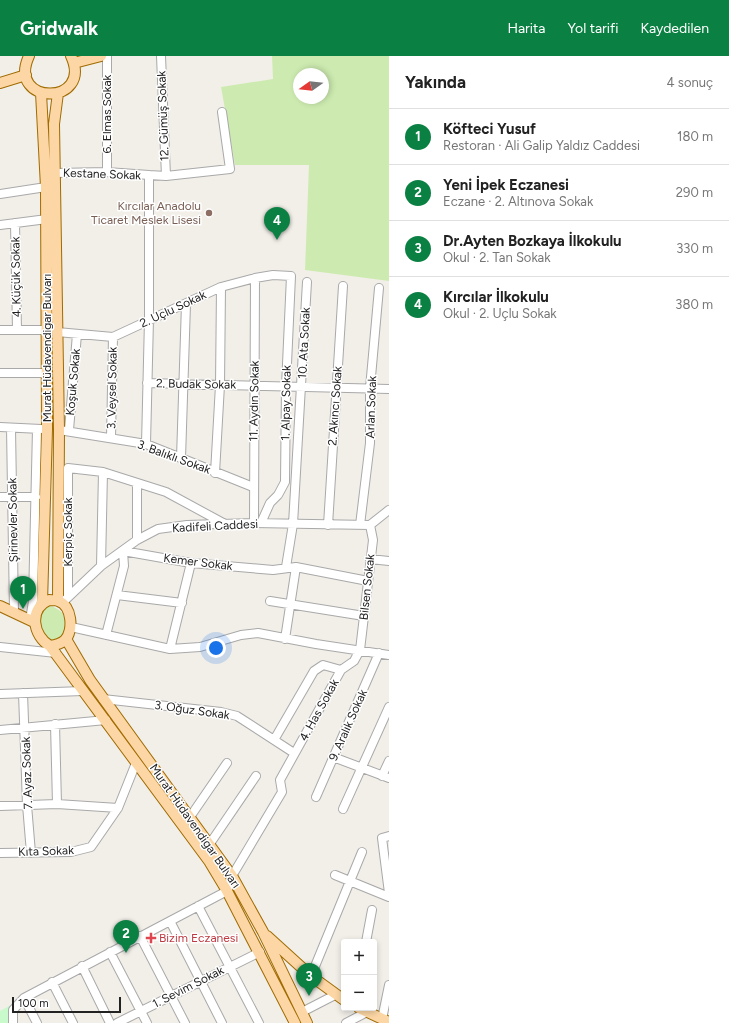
<!DOCTYPE html>
<html lang="tr">
<head>
<meta charset="utf-8">
<style>
	:root { --surface:#fff; --page:#f2f2f2; --text:#222; --muted:#767676; --line:#e0e0e0; --accent:#0b8043 }
	body { margin:0; font-family:Figtree,sans-serif; background:var(--page); color:var(--text) }
	.controls { position:absolute; right:12px; bottom:12px; display:grid; overflow:hidden; border-radius:4px; box-shadow:0 2px 6px #0003 }
	.controls button { width:36px; height:36px; display:grid; place-items:center; padding:0; border:0; border-bottom:1px solid var(--line); background:var(--surface); color:var(--text); font:20px sans-serif }
	.compass { position:absolute; left:293px; top:12px; width:36px; height:36px; border-radius:50%; background:var(--surface); box-shadow:0 2px 6px #0003; rotate:255deg }
	.scale { position:absolute; left:12px; bottom:10px; width:109px; box-sizing:border-box; padding-left:4px; border:2px solid #222; border-top:0; font-size:11px; line-height:14px; white-space:nowrap; color:#222; -webkit-text-stroke:3px #fff; paint-order:stroke }
	.you { position:absolute; left:216px; top:592px; width:14px; height:14px; margin:-10px; border:3px solid #fff; border-radius:50%; background:#1a73e8; box-shadow:0 0 0 6px #1a73e833 }
	.badge { display:grid; place-items:center; width:26px; height:26px; border-radius:50%; background:var(--accent); color:#fff; font-size:13px; font-weight:700 }
	.pin { position:absolute; translate:-50% -33px; filter:drop-shadow(0 1px 2px #0008) }
	.pin::after { content:''; position:absolute; top:21px; width:14px; height:12px; background:inherit; clip-path:polygon(0 0,100% 0,50% 100%) }
	.list { margin:0; padding:0; list-style:none }
	h2 { display:flex; justify-content:space-between; align-items:center; height:52px; margin:0; padding:0 16px; font-size:17px }
	h2 small { font-size:13px; font-weight:400; color:var(--muted) }
	.list li { display:grid; grid-template-columns:26px 1fr auto; gap:12px; align-items:center; box-sizing:border-box; height:56px; padding:0 16px; border-top:1px solid var(--line) }
	.list b { display:block; font-size:15px; white-space:nowrap }
	.list p { margin:0; font-size:13px; white-space:nowrap; color:var(--muted) }
	.list em { font-size:13px; font-style:normal; color:var(--muted) }
	.map { position:relative; flex:none; width:389px; height:967px; overflow:hidden }
	header { display:flex; align-items:center; gap:24px; box-sizing:border-box; height:56px; padding:0 20px; background:var(--accent); color:#fff }
	header strong { font-size:19px }
	nav { display:flex; gap:22px; margin-inline-start:auto; font-size:14px }
	main { display:flex }
	aside { flex:1; background:var(--surface) }
	.map>svg:first-child { display:block }
</style>
</head>
<body>
<header>
<strong>Gridwalk</strong>
<nav><a>Harita</a><a>Yol tarifi</a><a>Kaydedilen</a></nav>
</header>
<main>
<div class="map">
<svg width="389" height="967" viewBox="0 0 389 967">
	<rect width="100%" height="100%" fill="#f2efe9"/>
	<!-- grass -->
	<path fill="#cdebb0" fill-rule="evenodd" d="M272,0h117v225l-84,-11 4,-105h-74l-14,-78 52,-8zM299,18h24v24h-24z
		M51,550c19,6 22,28 2,35 -9,-3 -16,-16 -13,-26 1,-3 4,-6 5,-8z"/>
	<!-- park -->
	<path fill="#c8facc" d="M11,949l1,18h-12v-12z"/>
	<g fill="none" stroke-linecap="round" stroke-linejoin="round">
		<defs>
			<path id="minor" d="M161,0l5,120
				M107,116v-116
				M55,117l52,-1 42,3
				M0,138l46,-7
				M15,167l2,107
				M0,169l47,-6
				M0,274h47
				M57,276l56,5 108,-50 34,-9 18,-3 18,1 -5,110 -1,96 -7,13 -8,8 -9,20
				M0,317h47
				M147,327l242,6
				M0,371l41,2
				M11,372l3,184
				M59,374l87,14 107,43
				M69,374l8,-96
				M111,382l2,-101
				M146,388l3,-125v-144l17,1 64,-7 -8,-57
				M181,402l5,-154
				M215,417l5,-88 1,-98
				M137,428v56
				M0,441h36
				M254,467l1,-245
				M328,469l15,-239
				M360,469l10,-82v-55l9,-100
				M370,469l19,-15
				M370,503l19,2
				M101,510l2,-94
				M286,511l7,-43 14,-242
				M117,539l65,8
				M68,540v-128l35,4 63,20 59,32
				M270,545l94,15
				M62,547l39,-37 36,-26 21,-11 29,-4 67,-2 116,2
				M30,564l3,-19 4,-172
				M71,571l99,22 30,-2 41,-12 17,-2 58,11 73,11
				M106,579l18,-69 -1,-15 68,12 82,7 23,-3
				M285,583l11,-72 72,14
				M0,591l56,6
				M170,593l21,-86
				M23,637l4,112 4,48
				M0,638l83,-3
				M103,643l118,13 16,4 57,37
				M55,668l2,80
				M0,674l106,-10
				M274,684l40,-69 9,-6 18,5
				M333,701l56,21
				M382,720l7,-15
				M316,741l63,-144
				M0,750l57,-2 61,4
				M343,753l46,-102
				M190,761l37,-54
				M389,780l-7,2 7,55
				M209,789l47,-69
				M0,797l71,-1 20,-5 27,-39 18,-45
				M335,819l54,22
				M198,850l61,117
				M170,865l52,102
				M140,880l45,87
				M366,886l6,-32
				M110,896l37,71
				M82,910l28,57
				M311,920l51,-124
				M52,926l21,41
				M24,942l13,25
				M302,956l33,-17
				M382,963l7,-34
				M13,967v-13l11,-12 203,-107 5,-15 50,-84 -2,-12 61,-110 13,-9 6,-11 13,-110 -3,-15
				M117,967l143,-71
				M346,967l21,-11"/>
			<path id="major" d="M29,0c-23,50 65,50 42,0
				M74,7l27,-7
				M0,27l26,-8
				M41,37l5,94 1,242 -5,174
				M58,37l-4,31 5,306 -1,170
				M49,544c3,0 7,0 9,1 14,4 16,30 7,39 -4,4 -9,5 -15,6 -17,-10 -22,-37 -1,-46z
				M0,550l34,16
				M66,583l24,41 142,196 31,56 44,91
				M50,590l159,215 18,30 68,132
				M267,880l44,40 33,24
				M359,952l30,14"/>
		</defs>
		<!-- minor casing -->
		<use href="#minor" stroke="#a9a9a9" stroke-width="10"/>
		<!-- major casing -->
		<use href="#major" stroke="#a06b00" stroke-width="12"/>
		<!-- minor -->
		<use href="#minor" stroke="#fff" stroke-width="8"/>
		<!-- major -->
		<use href="#major" stroke="#fcd6a4" stroke-width="10"/>
	</g>
	<!-- markers -->
	<circle fill="#8d6e63" stroke="#fff" stroke-width="1.5" cx="209" cy="157" r="4"/>
	<path fill="#e0444e" stroke="#fff" stroke-width="1.5" d="M149 876h4v4h4v4h-4v4h-4v-4h-4v-4h4z"/>
	<g text-anchor="middle" stroke-width="3" stroke-linejoin="round" paint-order="stroke">
		<!-- street labels -->
		<g font-size="12" fill="#222" stroke="#fff">
			<text transform="translate(107 58) rotate(-90)" y="4">6. Elmas Sokak</text>
			<text transform="translate(163 60) rotate(-92)" y="4">12. Gümüş Sokak</text>
			<text transform="translate(102 118) rotate(2)" y="4">Kestane Sokak</text>
			<text transform="translate(16 221) rotate(-91)" y="4">4. Küçük Sokak</text>
			<text transform="translate(173 253) rotate(-25)" y="4">2. Uçlu Sokak</text>
			<text transform="translate(304 287) rotate(-87)" y="4">10. Ata Sokak</text>
			<text transform="translate(47 292) rotate(-90)" y="4">Murat Hüdavendigar Bulvarı</text>
			<text transform="translate(73 326) rotate(-85)" y="4">Koşuk Sokak</text>
			<text transform="translate(196 328) rotate(1)" y="4">2. Budak Sokak</text>
			<text transform="translate(112 332) rotate(-89)" y="4">3. Veysel Sokak</text>
			<text transform="translate(254 345) rotate(-89)" y="4">11. Aydın Sokak</text>
			<text transform="translate(286 347) rotate(-89)" y="4">1. Alpay Sokak</text>
			<text transform="translate(335 350) rotate(-86)" y="4">2. Akıncı Sokak</text>
			<text transform="translate(371 351) rotate(-88)" y="4">Arlan Sokak</text>
			<text transform="translate(174 401) rotate(20)" y="4">3. Balıklı Sokak</text>
			<text transform="translate(13 464) rotate(-91)" y="4">Şirinevler Sokak</text>
			<text transform="translate(215 470) rotate(-3)" y="4">Kadifeli Caddesi</text>
			<text transform="translate(68 476) rotate(-90)" y="4">Kerpiç Sokak</text>
			<text transform="translate(198 506) rotate(7)" y="4">Kemer Sokak</text>
			<text transform="translate(367 531) rotate(-84)" y="4">Bilsen Sokak</text>
			<text transform="translate(192 654) rotate(8)" y="4">3. Oğuz Sokak</text>
			<text transform="translate(319 654) rotate(-61)" y="4">4. Has Sokak</text>
			<text transform="translate(348 669) rotate(-66)" y="4">9. Aralık Sokak</text>
			<text transform="translate(27 717) rotate(-92)" y="4">7. Ayaz Sokak</text>
			<text transform="translate(195 770) rotate(55)" y="4">Murat Hüdavendigar Bulvarı</text>
			<text transform="translate(46 795) rotate(-2)" y="4">Kıta Sokak</text>
			<text transform="translate(188 931) rotate(-27)" y="4">1. Sevim Sokak</text>
		</g>
		<!-- education labels -->
		<g font-size="12" fill="#785e54" stroke="#fff" text-anchor="end">
			<text x="201" y="154">Kırcılar Anadolu<tspan x="201" dy="14">Ticaret Meslek Lisesi</tspan></text>
		</g>
		<!-- health labels -->
		<g font-size="12" fill="#be3a42" stroke="#fff" text-anchor="start">
			<text x="159" y="886">Bizim Eczanesi</text>
		</g>
	</g>
</svg>
<div class="controls">
<button>+</button>
<button>−</button>
</div>
<svg class="compass" viewBox="-18 -18 36 36"><path d="M0-13l5 13h-10z" fill="#e53935"/><path d="M0 13l5-13h-10z" fill="#767676"/></svg>
<div class="scale">100 m</div>
<div class="you"></div>
<div class="pin badge" style="left:23px;top:553px">1</div>
<div class="pin badge" style="left:126px;top:897px">2</div>
<div class="pin badge" style="left:309px;top:940px">3</div>
<div class="pin badge" style="left:277px;top:184px">4</div>
</div>
<aside>
<h2>Yakında<small>4 sonuç</small></h2>
<ul class="list">
<li><span class="badge">1</span><div><b>Köfteci Yusuf</b><p>Restoran · Ali Galip Yaldız Caddesi</p></div><em>180 m</em></li>
<li><span class="badge">2</span><div><b>Yeni İpek Eczanesi</b><p>Eczane · 2. Altınova Sokak</p></div><em>290 m</em></li>
<li><span class="badge">3</span><div><b>Dr.Ayten Bozkaya İlkokulu</b><p>Okul · 2. Tan Sokak</p></div><em>330 m</em></li>
<li><span class="badge">4</span><div><b>Kırcılar İlkokulu</b><p>Okul · 2. Uçlu Sokak</p></div><em>380 m</em></li>
</ul>
</aside>
</main>
</body>
</html>
